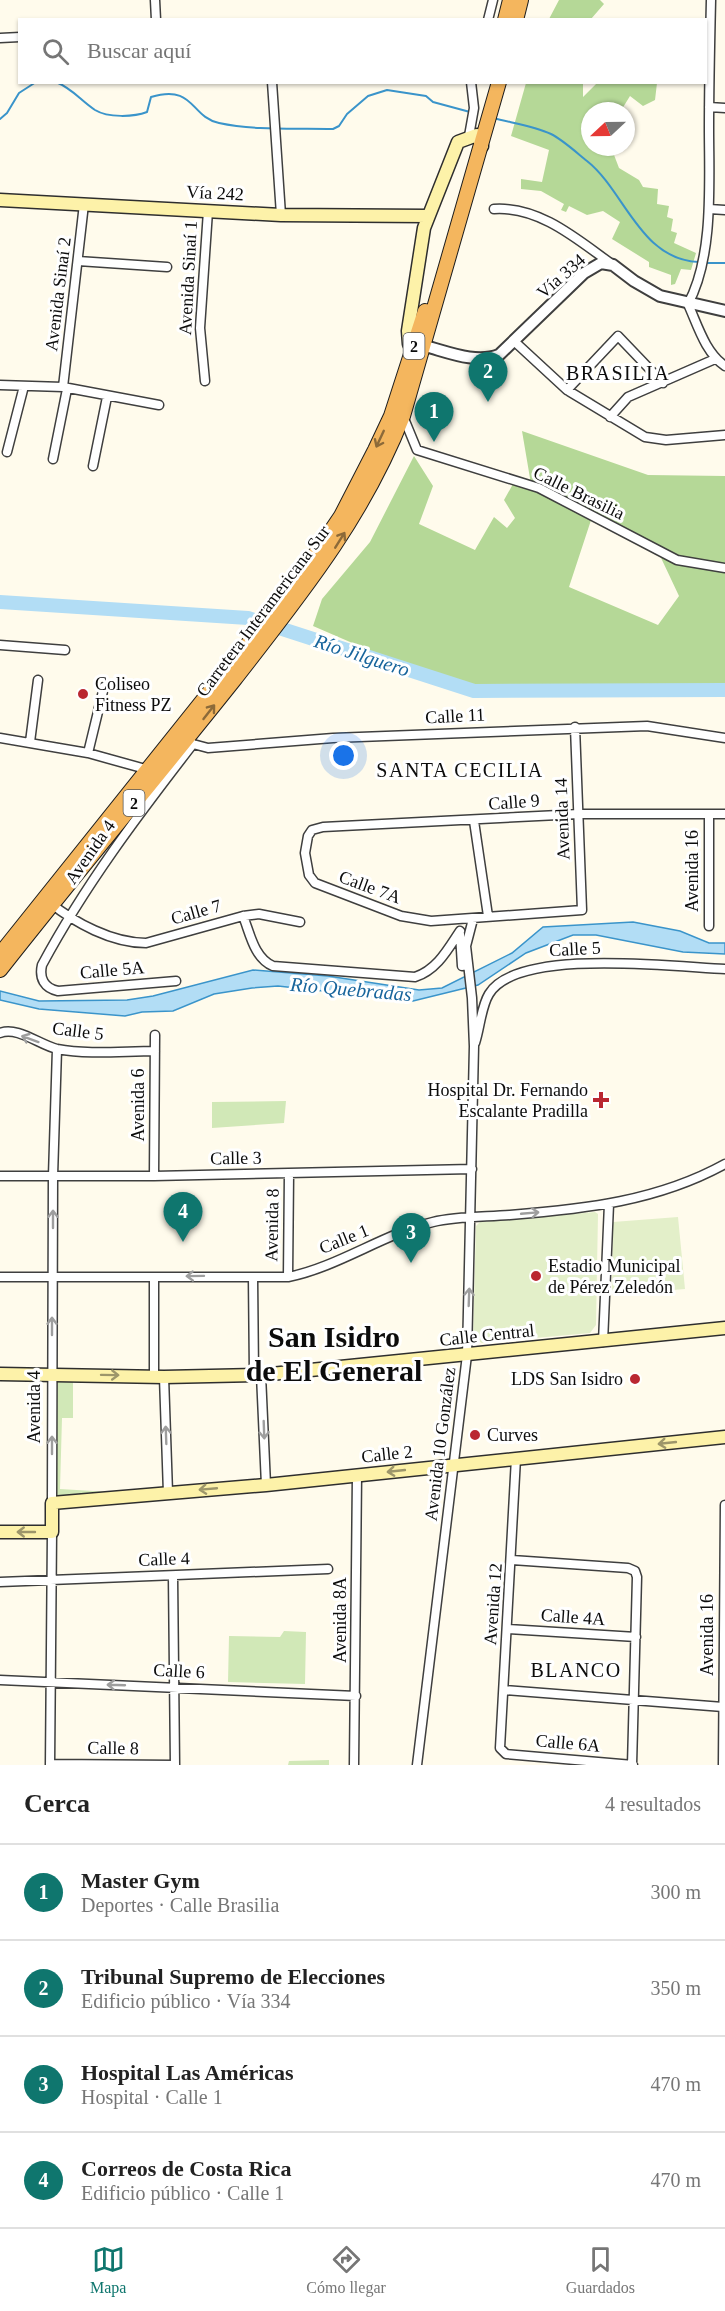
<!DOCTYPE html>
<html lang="es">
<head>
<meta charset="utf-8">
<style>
	:root { --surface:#fff; --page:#f2f2f2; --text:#222; --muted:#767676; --line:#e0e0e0; --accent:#0f766e }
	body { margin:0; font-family:"Times New Roman",serif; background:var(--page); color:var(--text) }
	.compass { position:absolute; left:581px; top:102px; width:54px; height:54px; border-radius:50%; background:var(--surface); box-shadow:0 2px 4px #0004; rotate:248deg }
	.you { position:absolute; left:344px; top:756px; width:21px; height:21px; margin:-15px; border:4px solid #fff; border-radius:50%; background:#1a73e8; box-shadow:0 0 0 9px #1a73e833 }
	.badge { display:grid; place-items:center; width:39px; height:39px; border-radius:50%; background:var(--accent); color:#fff; font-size:20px; font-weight:700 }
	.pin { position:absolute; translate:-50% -50px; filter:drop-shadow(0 2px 3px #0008) }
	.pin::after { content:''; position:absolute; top:32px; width:21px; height:18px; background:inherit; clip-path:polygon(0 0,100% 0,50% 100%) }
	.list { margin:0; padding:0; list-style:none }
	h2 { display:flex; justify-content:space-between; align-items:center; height:78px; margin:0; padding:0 24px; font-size:26px }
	h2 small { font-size:20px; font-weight:400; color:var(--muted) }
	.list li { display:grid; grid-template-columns:39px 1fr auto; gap:18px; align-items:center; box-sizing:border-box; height:96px; padding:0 24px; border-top:2px solid var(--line) }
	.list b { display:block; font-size:22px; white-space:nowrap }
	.list p { margin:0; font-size:20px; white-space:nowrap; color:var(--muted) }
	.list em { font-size:20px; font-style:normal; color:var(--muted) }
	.icon { flex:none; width:33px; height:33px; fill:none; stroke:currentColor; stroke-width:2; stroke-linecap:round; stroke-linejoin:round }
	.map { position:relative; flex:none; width:725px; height:1765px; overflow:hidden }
	.search { position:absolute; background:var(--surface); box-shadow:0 2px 4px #0004; left:18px; right:18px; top:18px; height:66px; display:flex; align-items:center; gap:15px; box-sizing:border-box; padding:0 21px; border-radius:0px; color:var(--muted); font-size:22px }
	.sheet { height:462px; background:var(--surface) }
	nav { display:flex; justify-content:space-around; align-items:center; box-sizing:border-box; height:84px; border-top:2px solid var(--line); background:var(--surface); font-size:16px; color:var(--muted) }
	nav a { display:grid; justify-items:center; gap:3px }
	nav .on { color:var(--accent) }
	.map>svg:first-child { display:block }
</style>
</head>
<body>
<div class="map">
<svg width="725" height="1765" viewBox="0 0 725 1765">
	<rect width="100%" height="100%" fill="#fffbec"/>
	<!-- green -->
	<path fill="#d1e8b7" d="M286,1101l-2,22 -72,5v-26z
		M55,1378l18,1v39h-11l-2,71 50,3 -56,6z
		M284,1631l22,1 -1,52 -77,-2 1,-46 51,1z
		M329,1760v5h-41l1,-4z"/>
	<!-- forest -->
	<path fill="#b5d897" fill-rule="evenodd" d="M559,0h41l4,4 -13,15h-42z
		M526,83h57v14l14,-14h60l-2,17 -12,6 -13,-10 -8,13 2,2h-34v36h21l8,21 20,12 4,7 15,2 -1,15 12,2 -2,11 6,2 -2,12 6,2 -3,10 22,10 -5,17 -10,-1 -6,15 -4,1v-10l-22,-8v-5l-37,-23 8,-17 -17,-11 -16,4 -18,-9 -3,6 -5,-2 3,-6 -23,-13 -20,-2v-10l21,3 7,-32 -38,-14z
		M522,431l126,44 77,1v214l-251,1 -43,-14 -118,-51 9,-27 48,-57 44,-86 19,30 -14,38 56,26 19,-33 13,11 8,-10 -11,-18 9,-16 19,6zM594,511l60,32 25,53 -21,29 -89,-38z"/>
	<!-- pitch -->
	<path fill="#e3efc9" d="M595,1212l3,2 -2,111 -6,8 -108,10 -9,-5 3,-112 4,-4z
		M678,1217l7,72 -73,6 1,-73z"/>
	<!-- water -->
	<path fill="#b2ddf5" stroke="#3a94ca" stroke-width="1.5" d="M633,922l47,9 29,12h16v11l-42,-2 -87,-17h-23l-47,18 -48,32 -65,16 -135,-15 -26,2 -38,6 -41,17 -31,1 -17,4 -86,-7 -39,-9v-9l39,10 88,-1 26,-4 100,-26 75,6 91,14 23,-2 70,-35 31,-26z"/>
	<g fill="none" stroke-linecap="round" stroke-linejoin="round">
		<!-- stream -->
		<path stroke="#3a94ca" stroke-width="2" d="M56,82c17,7 24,18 39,28 13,8 39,7 52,2l4,-15c44,-13 39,20 68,26 37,8 76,5 114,6l6,-3 8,-12 21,-18 19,-6 39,6 7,6 37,10
			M493,118c19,5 41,8 58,16 12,6 26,19 36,27 38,30 53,99 112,101
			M0,119l7,-6 12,-20 17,-11
			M704,263h21"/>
		<!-- river -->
		<path stroke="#b2ddf5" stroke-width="14" d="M0,602l248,16 226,73 251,-1"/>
		<defs>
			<path id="minor" d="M155,0l1,20
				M711,0c-1,43 -2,86 -2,128 0,54 5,128 -21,176 10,22 17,48 37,62
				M488,20l5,-20
				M0,38l20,-1
				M272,82l9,133
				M709,107l16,1
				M469,136l5,-28 -3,-26
				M494,209c46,-3 84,31 119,56
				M709,209l16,1
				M78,261l89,6
				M515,342l52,48 78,47 21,3 59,-5
				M205,381l-5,-53 8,-117
				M0,385l63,2 96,18
				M63,387l21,-183
				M567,390l51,-54 45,47
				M403,416l14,34 122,38 138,72 48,8
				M610,417l18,-20 87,-38
				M7,452l17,-66
				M53,459l14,-70
				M93,466l14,-69
				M0,645l65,5
				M575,727l7,183 -151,11 -30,-5 -86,-33 -6,-8 -4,-22 3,-17 4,-6 11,-3 256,-13h146
				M0,738l88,15 61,17
				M188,739l5,5 15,4 125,-10 314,-12 78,12
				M30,742l8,-62
				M88,753l16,-66
				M709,815v111
				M474,821l14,95
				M49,902c26,21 63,41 97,41l97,-27 16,-2 41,8
				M243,916c7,17 11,42 30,50l142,11c22,-7 33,-28 45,-46
				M460,934l2,32
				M176,981l-118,10c-14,-3 -19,-13 -16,-26 43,-80 96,-150 151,-221
				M0,1033c17,-7 40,12 57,16 32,6 66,2 98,2
				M475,1043c5,-15 6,-36 14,-49 28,-47 187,-27 236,-25
				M0,1176h154l318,-7
				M154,1176l1,-141
				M0,1277h288c50,-10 95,-43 145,-55 24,-6 52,-5 77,-7 75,-6 148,-14 215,-51
				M253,1277l1,98
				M288,1277l1,-103
				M603,1342l6,-138
				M261,1375l5,110
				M154,1377v-100
				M164,1377l4,116
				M516,1458l-16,290 6,6 127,11
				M52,1503l1,-327 4,-127
				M512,1560l116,8 7,3 2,6 -5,188
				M173,1576l2,189
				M0,1582c109,-5 219,-8 328,-13
				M508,1629l128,8
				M0,1680l356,16
				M504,1690l219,17
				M50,1764l125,1
				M50,1765l2,-233
				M354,1765l3,-290
				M417,1765l50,-410 7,-309 -2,-48 -6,-52 7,-27
				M723,1765l2,-260"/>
			<path id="tertiary" d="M425,346c23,6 51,18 74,9l85,-82 17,-10 12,2 21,16 26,15 65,15"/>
			<path id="secondary" d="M0,200l281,15 147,1
				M413,350l-4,-6 -1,-13 16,-103 34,-86 19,-7 5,11
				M0,1374l164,3 97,-2 464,-47
				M0,1532h52v-29l214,-18 459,-48"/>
			<path id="trunk" d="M505,20l5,-20
				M516,20l5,-20
				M0,954l291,-364 50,-74 34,-66 16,-34 34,-105
				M0,970c77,-98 157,-193 235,-291 66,-85 128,-161 168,-263l96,-334"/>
		</defs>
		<!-- minor casing -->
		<use href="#minor" stroke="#3f3f3f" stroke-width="11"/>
		<!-- tertiary casing -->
		<use href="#tertiary" stroke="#3f3f3f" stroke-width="14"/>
		<!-- secondary casing -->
		<use href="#secondary" stroke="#2e2e2e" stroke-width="15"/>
		<!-- trunk casing -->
		<use href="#trunk" stroke="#1d1d1d" stroke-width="16"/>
		<!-- minor -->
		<use href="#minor" stroke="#fff" stroke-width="8"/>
		<!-- tertiary -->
		<use href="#tertiary" stroke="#fff" stroke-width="10"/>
		<!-- secondary -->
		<use href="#secondary" stroke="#fdf2a9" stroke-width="12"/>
		<!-- trunk -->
		<use href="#trunk" stroke="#f4b65e" stroke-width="14"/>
	</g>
	<!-- one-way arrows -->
	<defs><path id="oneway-shaft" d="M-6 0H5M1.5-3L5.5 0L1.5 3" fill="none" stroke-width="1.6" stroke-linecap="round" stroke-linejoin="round" transform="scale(1.5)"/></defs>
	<g stroke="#8c6a39">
		<use href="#oneway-shaft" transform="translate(380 439) rotate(115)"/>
		<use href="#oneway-shaft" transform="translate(340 540) rotate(-58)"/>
		<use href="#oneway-shaft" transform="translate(209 712) rotate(-52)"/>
	</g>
	<g stroke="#9e9e9e">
		<use href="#oneway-shaft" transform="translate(30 1039) rotate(-160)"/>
		<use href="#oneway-shaft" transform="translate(530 1213) rotate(-5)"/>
		<use href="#oneway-shaft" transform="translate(53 1219) rotate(-90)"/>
		<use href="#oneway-shaft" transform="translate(195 1276) rotate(179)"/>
		<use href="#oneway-shaft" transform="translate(469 1297) rotate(-88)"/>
		<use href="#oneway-shaft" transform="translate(52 1326) rotate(-90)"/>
		<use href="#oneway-shaft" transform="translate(264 1430) rotate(88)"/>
		<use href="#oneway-shaft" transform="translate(166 1435) rotate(-92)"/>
		<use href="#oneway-shaft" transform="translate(52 1445) rotate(-90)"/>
		<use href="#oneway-shaft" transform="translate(116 1685) rotate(-178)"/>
	</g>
	<g stroke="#9d966a">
		<use href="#oneway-shaft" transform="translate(110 1375) rotate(1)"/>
		<use href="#oneway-shaft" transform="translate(667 1443) rotate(174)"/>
		<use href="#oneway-shaft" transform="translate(396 1471) rotate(174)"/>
		<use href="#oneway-shaft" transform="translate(208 1489) rotate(175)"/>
		<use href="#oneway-shaft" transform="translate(26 1532) rotate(-180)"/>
	</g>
	<!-- markers -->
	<g fill="#ba2731" stroke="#fff" stroke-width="2">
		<circle cx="83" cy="694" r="6"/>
		<path d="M598 1091h6v6h6v6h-6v6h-6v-6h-6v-6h6z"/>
		<circle cx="536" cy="1276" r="6"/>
		<circle cx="635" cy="1379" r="6"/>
		<circle cx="475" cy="1435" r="6"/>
	</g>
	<g text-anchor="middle" stroke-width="6" stroke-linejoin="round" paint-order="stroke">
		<!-- shield labels -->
		<g fill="#fff" stroke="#555" stroke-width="1.5">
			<rect x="403.5" y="333" width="21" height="26" rx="4.5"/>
			<rect x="123.5" y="790" width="21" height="26" rx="4.5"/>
		</g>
		<g font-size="16" font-weight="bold" fill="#0c0c0c">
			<text x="414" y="352">2</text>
			<text x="134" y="809">2</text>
		</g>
		<!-- street labels -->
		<g font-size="18" fill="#0c0c0c" stroke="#fff">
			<text transform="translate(215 193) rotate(3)" y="6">Vía 242</text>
			<text transform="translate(561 276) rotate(-41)" y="6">Vía 334</text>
			<text transform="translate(188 278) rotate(-87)" y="6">Avenida Sinaí 1</text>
			<text transform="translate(58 294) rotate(-83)" y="6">Avenida Sinaí 2</text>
			<text transform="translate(579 493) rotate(26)" y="6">Calle Brasilia</text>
			<text transform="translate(263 611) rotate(-53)" y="6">Carretera Interamericana Sur</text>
			<text transform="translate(455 716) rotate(-3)" y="6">Calle 11</text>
			<text transform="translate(514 802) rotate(-4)" y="6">Calle 9</text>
			<text transform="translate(562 819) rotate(-92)" y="6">Avenida 14</text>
			<text transform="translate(90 852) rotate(-55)" y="6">Avenida 4</text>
			<text transform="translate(692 871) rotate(-90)" y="6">Avenida 16</text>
			<text transform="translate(370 887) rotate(20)" y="6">Calle 7A</text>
			<text transform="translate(196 912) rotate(-16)" y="6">Calle 7</text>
			<text transform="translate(575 949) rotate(-3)" y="6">Calle 5</text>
			<text transform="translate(112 970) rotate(-5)" y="6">Calle 5A</text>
			<text transform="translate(78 1031) rotate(7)" y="6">Calle 5</text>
			<text transform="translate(138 1105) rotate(-90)" y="6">Avenida 6</text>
			<text transform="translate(236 1158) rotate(-1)" y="6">Calle 3</text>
			<text transform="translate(272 1225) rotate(-89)" y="6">Avenida 8</text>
			<text transform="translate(344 1239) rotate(-22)" y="6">Calle 1</text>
			<text transform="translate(487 1335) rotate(-6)" y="6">Calle Central</text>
			<text transform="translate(34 1407) rotate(-90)" y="6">Avenida 4</text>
			<text transform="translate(440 1444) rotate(-83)" y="6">Avenida 10 González</text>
			<text transform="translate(387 1454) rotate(-6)" y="6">Calle 2</text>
			<text transform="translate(164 1559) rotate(-2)" y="6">Calle 4</text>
			<text transform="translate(493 1604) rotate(-86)" y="6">Avenida 12</text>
			<text transform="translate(573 1617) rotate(4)" y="6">Calle 4A</text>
			<text transform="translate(340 1620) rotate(-90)" y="6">Avenida 8A</text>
			<text transform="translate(707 1635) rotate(-90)" y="6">Avenida 16</text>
			<text transform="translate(179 1671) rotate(3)" y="6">Calle 6</text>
			<text transform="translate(568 1743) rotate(5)" y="6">Calle 6A</text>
			<text transform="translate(113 1748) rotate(1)" y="6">Calle 8</text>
		</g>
		<!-- poi labels -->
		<g font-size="18" fill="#0c0c0c" stroke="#fff" text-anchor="start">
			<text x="95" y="690">Coliseo<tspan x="95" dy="21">Fitness PZ</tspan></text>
			<text x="588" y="1096" text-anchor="end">Hospital Dr. Fernando<tspan x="588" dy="21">Escalante Pradilla</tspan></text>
			<text x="548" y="1272">Estadio Municipal<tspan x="548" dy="21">de Pérez Zeledón</tspan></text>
			<text x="623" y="1385" text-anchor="end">LDS San Isidro</text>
			<text x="487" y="1441">Curves</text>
		</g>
		<!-- neighbourhood labels -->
		<g font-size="20" letter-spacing="1.5" fill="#0c0c0c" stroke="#fff">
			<text x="618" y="380">BRASILIA</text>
			<text x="460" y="777">SANTA CECILIA</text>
			<text x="576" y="1677">BLANCO</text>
		</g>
		<!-- water labels -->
		<g font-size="20" font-style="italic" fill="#18659c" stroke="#fff">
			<text transform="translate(362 655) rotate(18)" y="7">Río Jilguero</text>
			<text transform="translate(351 989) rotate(5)" y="7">Río Quebradas</text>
		</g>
		<!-- town labels -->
		<g font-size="30" font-weight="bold" fill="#0c0c0c" stroke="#fff">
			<text x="334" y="1347">San Isidro<tspan x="334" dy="34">de El General</tspan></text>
		</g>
	</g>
</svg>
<svg class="compass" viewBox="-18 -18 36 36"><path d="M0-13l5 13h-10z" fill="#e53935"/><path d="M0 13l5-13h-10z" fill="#767676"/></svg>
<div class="you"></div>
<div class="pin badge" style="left:434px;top:442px">1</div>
<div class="pin badge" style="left:488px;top:402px">2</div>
<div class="pin badge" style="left:411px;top:1263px">3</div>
<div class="pin badge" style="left:183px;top:1242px">4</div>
<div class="search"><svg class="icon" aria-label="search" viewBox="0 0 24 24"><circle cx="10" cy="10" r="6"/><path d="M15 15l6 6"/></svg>Buscar aquí</div>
</div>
<section class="sheet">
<h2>Cerca<small>4 resultados</small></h2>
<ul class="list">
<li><span class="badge">1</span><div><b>Master Gym</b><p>Deportes · Calle Brasilia</p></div><em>300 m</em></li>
<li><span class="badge">2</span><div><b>Tribunal Supremo de Elecciones</b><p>Edificio público · Vía 334</p></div><em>350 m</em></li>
<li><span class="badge">3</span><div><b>Hospital Las Américas</b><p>Hospital · Calle 1</p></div><em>470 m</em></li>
<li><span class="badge">4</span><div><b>Correos de Costa Rica</b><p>Edificio público · Calle 1</p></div><em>470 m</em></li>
</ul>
</section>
<nav>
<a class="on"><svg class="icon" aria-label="map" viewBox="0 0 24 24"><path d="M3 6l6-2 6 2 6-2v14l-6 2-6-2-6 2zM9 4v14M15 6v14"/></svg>Mapa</a>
<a><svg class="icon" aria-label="directions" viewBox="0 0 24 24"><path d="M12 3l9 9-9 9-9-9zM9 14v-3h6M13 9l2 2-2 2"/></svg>Cómo llegar</a>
<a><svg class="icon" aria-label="saved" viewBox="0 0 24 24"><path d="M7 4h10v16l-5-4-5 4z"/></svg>Guardados</a>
</nav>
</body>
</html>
